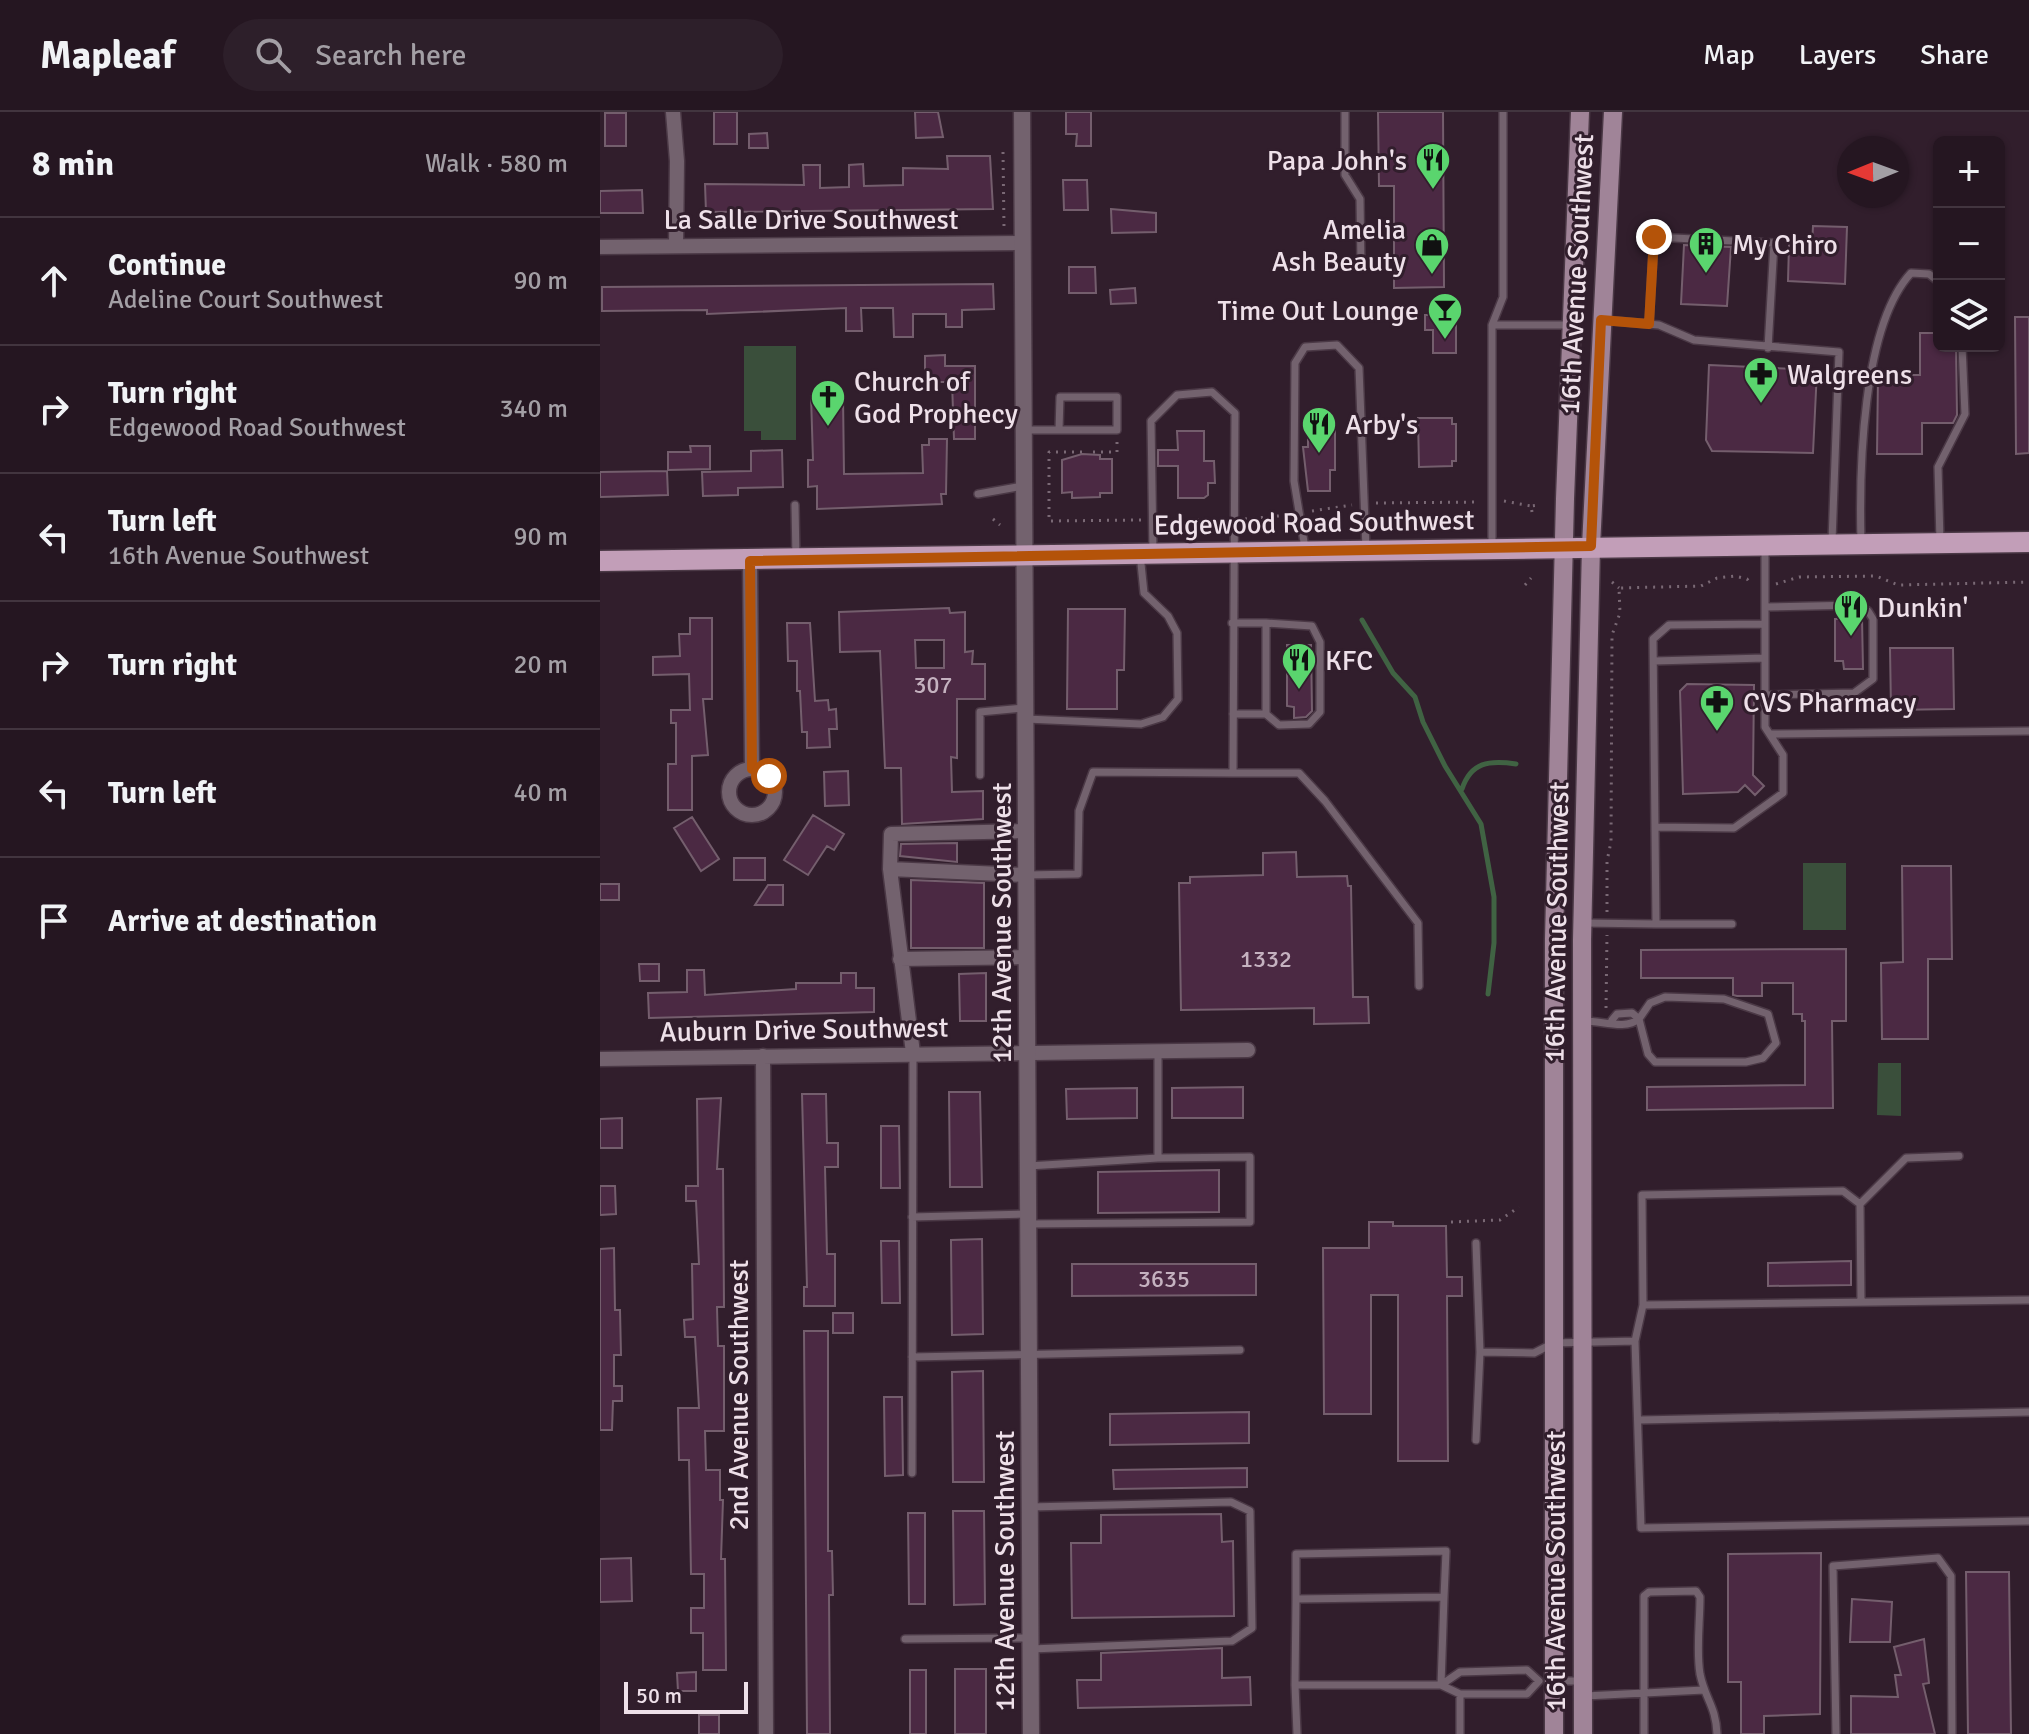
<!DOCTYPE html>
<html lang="en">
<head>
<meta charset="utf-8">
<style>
	:root { --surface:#251621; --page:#2d1f2a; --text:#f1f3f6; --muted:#a39fa5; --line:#42353f }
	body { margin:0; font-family:Signika,sans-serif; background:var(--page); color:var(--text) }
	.controls { position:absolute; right:24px; top:24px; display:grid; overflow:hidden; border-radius:12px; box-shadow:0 2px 6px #0004 }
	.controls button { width:72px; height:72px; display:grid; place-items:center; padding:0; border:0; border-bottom:2px solid var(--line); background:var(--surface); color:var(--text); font:40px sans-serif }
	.compass { position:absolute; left:1237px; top:24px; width:72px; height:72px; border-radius:50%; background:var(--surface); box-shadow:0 2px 6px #0004; rotate:269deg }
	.scale { position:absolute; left:24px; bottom:20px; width:124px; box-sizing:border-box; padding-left:8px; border:4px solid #eee0e9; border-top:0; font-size:22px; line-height:28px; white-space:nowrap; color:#eee0e9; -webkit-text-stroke:6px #311e2c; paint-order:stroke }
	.stop { position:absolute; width:24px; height:24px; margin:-18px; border:6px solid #b45309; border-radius:50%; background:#fff }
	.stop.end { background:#b45309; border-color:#fff; box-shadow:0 2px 8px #0008 }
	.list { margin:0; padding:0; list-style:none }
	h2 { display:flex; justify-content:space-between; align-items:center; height:104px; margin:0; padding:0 32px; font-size:34px }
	h2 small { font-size:26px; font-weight:400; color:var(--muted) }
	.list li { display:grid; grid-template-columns:52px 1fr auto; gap:24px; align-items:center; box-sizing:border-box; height:128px; padding:0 32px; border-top:2px solid var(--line) }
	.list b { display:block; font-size:30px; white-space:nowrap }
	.list p { margin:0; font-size:26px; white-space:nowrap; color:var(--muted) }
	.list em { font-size:26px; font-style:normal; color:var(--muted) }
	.icon { flex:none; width:44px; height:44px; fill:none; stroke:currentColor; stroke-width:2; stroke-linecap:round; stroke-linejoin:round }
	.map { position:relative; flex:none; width:1429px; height:1622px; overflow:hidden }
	header { display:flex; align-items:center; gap:48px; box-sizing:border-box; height:112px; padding:0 40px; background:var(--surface); border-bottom:2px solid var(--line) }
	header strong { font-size:38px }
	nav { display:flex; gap:44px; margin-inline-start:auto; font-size:28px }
	.search { width:560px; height:72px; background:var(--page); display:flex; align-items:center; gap:20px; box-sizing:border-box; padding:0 28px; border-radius:44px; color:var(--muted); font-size:30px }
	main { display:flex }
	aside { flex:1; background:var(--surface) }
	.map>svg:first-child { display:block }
</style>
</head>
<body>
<header>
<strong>Mapleaf</strong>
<div class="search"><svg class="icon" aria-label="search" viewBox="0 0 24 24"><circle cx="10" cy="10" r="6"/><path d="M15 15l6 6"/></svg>Search here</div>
<nav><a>Map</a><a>Layers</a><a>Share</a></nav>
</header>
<main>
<aside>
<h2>8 min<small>Walk · 580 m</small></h2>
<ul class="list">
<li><svg class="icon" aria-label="ahead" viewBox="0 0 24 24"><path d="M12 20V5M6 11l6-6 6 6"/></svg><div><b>Continue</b><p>Adeline Court Southwest</p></div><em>90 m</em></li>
<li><svg class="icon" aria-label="right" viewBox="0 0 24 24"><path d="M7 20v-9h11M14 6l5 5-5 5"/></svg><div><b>Turn right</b><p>Edgewood Road Southwest</p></div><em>340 m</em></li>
<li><svg class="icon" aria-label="left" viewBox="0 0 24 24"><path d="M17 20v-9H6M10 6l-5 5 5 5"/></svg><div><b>Turn left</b><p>16th Avenue Southwest</p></div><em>90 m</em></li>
<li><svg class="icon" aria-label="right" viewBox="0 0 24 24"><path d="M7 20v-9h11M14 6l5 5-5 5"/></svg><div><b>Turn right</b></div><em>20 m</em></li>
<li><svg class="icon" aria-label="left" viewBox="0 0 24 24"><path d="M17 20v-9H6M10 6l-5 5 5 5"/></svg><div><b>Turn left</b></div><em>40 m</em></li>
<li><svg class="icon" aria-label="arrive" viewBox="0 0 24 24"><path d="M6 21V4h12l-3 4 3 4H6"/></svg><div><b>Arrive at destination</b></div></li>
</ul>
</aside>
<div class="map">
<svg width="1429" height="1622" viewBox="0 0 1429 1622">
	<rect width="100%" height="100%" fill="#311e2c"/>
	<!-- green -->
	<path fill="#3a4f3b" d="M144,234h52v94h-35v-9h-17z
		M1203,751h43v67h-43z
		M1278,951h23v53l-24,-1z"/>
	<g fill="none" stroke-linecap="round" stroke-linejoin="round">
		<!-- stream -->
		<path stroke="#406343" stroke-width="5" d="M762,508l31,53 22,24 8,25 22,44 36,58 13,73v46l-6,51
			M862,677c9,-27 27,-29 54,-25"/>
	</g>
	<!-- building -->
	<path fill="#4b2943" stroke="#745e6d" stroke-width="2" fill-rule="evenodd" d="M114,0h23v32h-23z
		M315,0h23l5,25 -27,1z
		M466,0h25v34h-15l1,-12h-11z
		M778,0h65l1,175 -50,1v-102h-15z
		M5,1h21v33h-21z
		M167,21l1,15h-19v-14z
		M347,44h43l3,53 -287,3 -1,-28 99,1 -1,-20h17v23l29,-1v-22l14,-1 1,22 39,-1v-17l45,1z
		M463,68h24l1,30h-24z
		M42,78l1,23h-43v-22z
		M511,97l45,4v19l-44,1z
		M1213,114l34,1 -2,57 -57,-3 1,-36 23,1z
		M1084,133l47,2 -4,59 -46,-2z
		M469,155h26l1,26h-27z
		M393,172l1,25 -32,1v17h-16v-13h-33v23h-19l-1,-29h-32l1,23h-16v-23l-139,6v-4l-105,1v-24z
		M535,176l1,15 -25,1 -1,-14z
		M825,203h31v38h-23v-23h-8z
		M1415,205h14v136l-13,1z
		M1320,221h19v13h17l1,69 -4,8h-31v31h-45l1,-79h42z
		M345,243v11h30v73h-21l-2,-57h-27v-26z
		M1109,253l108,5 -4,83 -101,-2 -6,-11z
		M211,284h32l1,78 79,-1 -1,-28h7v-6h18l-1,55h-5l1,10 -125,5v-23l-9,1v-27h5z
		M818,306h34v6h4v37h-4v5l-33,1z
		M708,310h27v48h-5v21h-22l-5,-44h5z
		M577,319h27v30h10l1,22h-7v12l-4,3h-26v-32h-20v-16h20z
		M90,334h20v23l-42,1v-18h23z
		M182,338l1,37 -45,1v7l-35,1 -1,-24 49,-1v-20z
		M482,342l18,1v4h12v34h-12v4l-28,1v-6l-10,1v-33z
		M67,359l1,24 -68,2v-25z
		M349,496l1,5 15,-1v40l8,-1 -1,13h13v35h-28v59l-6,-1 1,35 31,-1v28l-81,5 -1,-56h-16l-5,-117 -40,1 -1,-40zM315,528h29v28h-28z
		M468,497h57l-1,61h-7v39h-50z
		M90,506h22v81h-9l5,56 -16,1v54h-24v-46h8v-41h-5v-13h19l-1,-36 -36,1v-18l27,-1 -1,-22h11z
		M1262,506l1,51h-19l-1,-8h-8v-42z
		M187,511h23l5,78 13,-1 1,10 7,-1 1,20h-8l1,18 -23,1v-16h-5l-2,-41h-3v-30h-9z
		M687,533h24l1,66 -6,6 -12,1v-11l-7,-1z
		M1290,536h63l1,61 -63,1z
		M1087,572l67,1 -1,90 11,11 -9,9 -10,-10 -7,7 -55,2 -3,-103z
		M248,659l1,34 -24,1 -1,-34z
		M213,703l31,19 -10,16 -7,-4 -19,29 -24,-15z
		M92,705l27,42 -18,12 -27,-43z
		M357,731v19l-57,-6 1,-12z
		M696,740l1,25 50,-1 1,10h3l2,111h15l1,26 -55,1v-16l-133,2 -2,-127h11v-6l73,-2v-22z
		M134,746h31v22h-31z
		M1302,754h49l1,93h-24v80h-46l-1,-76 22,-1z
		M311,768l73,3v65h-73z
		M0,772h19v16h-19z
		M168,773h15v20h-28z
		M1246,837v72h-14l1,87 -186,2v-23l158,-2v-64h-3v-7h-9v-31h-31v13h-25l-4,-1v-17h-92v-28z
		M39,852h20v17h-19z
		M87,858h17l1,25 91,-6v-6h45v-10h15v15h18v24l-225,6 -1,-25 39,-1z
		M386,861v48h-26l-1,-47z
		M643,975v31h-71v-30z
		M537,976v30l-70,1 -1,-30z
		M349,980h31l2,95h-32z
		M202,982h24l1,49h11v24h-13l2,87h8v52h-31v-19h3z
		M121,986l-4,71h6l1,138h-7l1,39h6v85h-19l1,39h14v30h3l-2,59h4l1,111h-23v-37h-12v-25h13v-34h-13l-2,-114h-10l-1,-52h21l-4,-71h-10l-1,-17 9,-1 -1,-55h7l-3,-63h-10v-15h12l-1,-87z
		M22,1006v30h-22v-29z
		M281,1014h18l1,62h-19z
		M619,1058v42l-121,1v-41z
		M0,1074h15l1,28 -16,1z
		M769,1110h24v4h53l1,51h15v19h-15l1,165h-50v-166h-27v119h-47l-1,-166h46z
		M382,1127l1,95 -31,1 -1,-95z
		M281,1129h18l1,62h-18z
		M14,1136l1,62h5l1,45h-7v31h8v15h-9l-1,29h-12v-181z
		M1251,1149v24l-83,1v-23z
		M472,1152h184v31l-184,1z
		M233,1201h20v20h-20z
		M204,1219h24v220h4l1,44h-4l1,139h-23z
		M383,1259l1,111h-31l-1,-110z
		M284,1285h18l1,78 -18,1z
		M649,1300v31l-139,2v-31z
		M647,1356v19l-133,2 -1,-19z
		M353,1399h31l1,93 -31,1z
		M308,1401h17v91h-16z
		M621,1402l1,28 11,-1 1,75 -162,2 -1,-75h30v-28z
		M1221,1441l-1,161 -56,2v18h-23v-52h-13v-128z
		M31,1446l1,43 -32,1v-43z
		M1366,1460h43l2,162h-43z
		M1252,1487l40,3 -2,40h-40z
		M1324,1527l5,44 -6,1 12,50h-84v-38l47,1 -3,-22h6l-7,-28z
		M622,1536v30l28,-1 1,28 -173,3 -1,-28h24v-27z
		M355,1557h31v65h-31z
		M310,1558h16v64h-16z
		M96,1560v19h-18l-1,-18z
		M99,1603h20v19h-20z"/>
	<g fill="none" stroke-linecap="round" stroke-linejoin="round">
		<defs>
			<path id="service" d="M745,0v63l15,24 1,66
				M903,0v185l-11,28h79
				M1004,208l55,5 35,15 145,12 -7,189
				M1049,212l5,-87 120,6 -6,105
				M892,213v222
				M424,318h93v-33h-57l-1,33
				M378,382l45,-8
				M195,393l1,53
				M1340,429l-2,-74 27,-53 -3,-68
				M1261,430c-2,-72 1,-216 50,-269l18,1 10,8
				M705,436l-11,-67 1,-118 10,-16 32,-2 22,23 7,181
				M1165,495l92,-2 11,6 5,8v60l-19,14 -89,2
				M632,511h34v91h-33
				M666,511l46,3 8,16v70l-11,12 -30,1 -13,-11
				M1054,549l111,-3
				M426,607l115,5 22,-7 15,-18 -1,-66 -9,-17 -24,-23 -4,-39
				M1170,622l259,-3
				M633,661h66l26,28 93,122 1,63
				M380,663v-63l44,-4
				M1055,715l79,1 49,-35v-38l-18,-28v-179
				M426,763l52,-1 1,-63 14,-39 140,1 2,-360 -23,-21 -35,3 -26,26 2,131
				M984,811l72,1 -3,-285 16,-14 96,-1
				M1056,812h76
				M1065,885l59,2 44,15 8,29 -13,15 -17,4h-91l-7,-8 -9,-35 11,-16z
				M985,909c18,0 40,9 54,-2l-7,-6 -15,1 -5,6
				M428,1054l130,-8v-107
				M1260,1092l46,-46 53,-2
				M312,1105l114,-3
				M428,1112l222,-2v-65l-92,1
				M876,1131l4,109
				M1261,1190l-1,-98 -17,-13 -201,4 1,110 -8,36 6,187 388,-7
				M1043,1193l386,-5
				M312,1245l328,-7
				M1040,1308l389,-8
				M876,1328l4,-88 54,1 20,-10 81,-2
				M312,1361l1,-418
				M430,1395l201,-5 19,9 2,117 -20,13 -201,8
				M305,1527l125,-1
				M927,1558l12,11 -12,13h-67l-19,-9 19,-13z
				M953,1569h28
				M695,1573l1,-86
				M985,1584l119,-6
				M697,1622l-2,-49h146l3,-88 -148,2v-45l150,-3 -2,46
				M860,1622v-40
				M1044,1622v-138l5,-4 47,-1 4,6c0,25 -4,53 0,77 5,25 16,32 17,60
				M1236,1622l-3,-168 105,-8 13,18 1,158"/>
			<path id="minor" d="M73,0l4,49 -1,85
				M0,135l423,-4
				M150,449l2,208
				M129 680a23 23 0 1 1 46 0a23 23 0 1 1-46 0Z
				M290,757l1,-35 135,-3
				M300,847l127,-2
				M313,941l-23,-184 136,6
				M163,944l3,678
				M0,947l648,-9"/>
			<path id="tertiary" d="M422,0l9,1622"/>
			<path id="secondary" d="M954,1622v-795l11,-440 15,-387
				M983,1622l-1,-794 9,-394 22,-434"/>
			<path id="primary" d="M0,449l1429,-19"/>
		</defs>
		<!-- service casing -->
		<use href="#service" stroke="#4b3946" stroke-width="10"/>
		<!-- minor casing -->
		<use href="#minor" stroke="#4b3946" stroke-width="17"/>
		<!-- tertiary casing -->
		<use href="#tertiary" stroke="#4b3946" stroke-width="19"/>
		<!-- secondary casing -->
		<use href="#secondary" stroke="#4b3946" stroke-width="21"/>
		<!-- primary casing -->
		<use href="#primary" stroke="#4b3946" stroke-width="23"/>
		<!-- path -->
		<path stroke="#7a6975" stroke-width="3" stroke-dasharray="2 6" stroke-linecap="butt" d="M403,40l1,75
			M482,340h-33v69l92,-1
			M493,340h24v-13
			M904,389l27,5
			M776,391l104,-1
			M712,399l40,-6
			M932,400l-1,-6 8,-1
			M393,407l7,6
			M645,407l44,-4
			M565,408l60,-1
			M1012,470l7,6
			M1176,472l23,-7 77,-1 22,9 131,-3
			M925,473l6,-7
			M1007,800v-51l4,-19 1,-207 8,-22 -1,-25 82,-2 16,-8 18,-2 12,3 5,6
			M1006,896l1,-73
			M851,1110l49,-2 19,-13"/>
		<!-- service -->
		<use href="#service" stroke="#73626e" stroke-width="7"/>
		<!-- minor -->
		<use href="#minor" stroke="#73626e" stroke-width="14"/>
		<!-- tertiary -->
		<use href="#tertiary" stroke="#73626e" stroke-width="16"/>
		<!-- secondary -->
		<use href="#secondary" stroke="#a08498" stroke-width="18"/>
		<!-- primary -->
		<use href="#primary" stroke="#c29eb8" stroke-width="20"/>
	</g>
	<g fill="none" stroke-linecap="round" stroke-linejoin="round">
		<!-- route -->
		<path stroke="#b45309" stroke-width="10" d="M169,664l-17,-7 -2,-208 841,-15 10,-226 48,4 5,-87"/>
	</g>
	<!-- icons -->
	<defs>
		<symbol id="restaurant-pin" viewBox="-11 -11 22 30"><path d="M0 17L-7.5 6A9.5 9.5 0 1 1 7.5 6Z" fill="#5ad56e" stroke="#311e2c"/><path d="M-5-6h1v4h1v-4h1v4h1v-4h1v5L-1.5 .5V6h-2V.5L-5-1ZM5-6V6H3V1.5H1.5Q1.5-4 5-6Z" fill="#111"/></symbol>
		<symbol id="building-pin" viewBox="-11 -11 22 30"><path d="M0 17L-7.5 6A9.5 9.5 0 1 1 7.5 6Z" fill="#5ad56e" stroke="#311e2c"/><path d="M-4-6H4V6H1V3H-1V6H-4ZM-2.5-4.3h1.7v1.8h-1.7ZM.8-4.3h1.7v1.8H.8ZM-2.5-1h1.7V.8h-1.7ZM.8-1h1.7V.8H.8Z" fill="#111"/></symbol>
		<symbol id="shop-pin" viewBox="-11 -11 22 30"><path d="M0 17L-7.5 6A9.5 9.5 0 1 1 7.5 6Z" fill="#5ad56e" stroke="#311e2c"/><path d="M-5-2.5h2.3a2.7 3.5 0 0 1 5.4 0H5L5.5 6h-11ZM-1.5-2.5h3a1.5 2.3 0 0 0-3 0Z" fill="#111"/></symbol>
		<symbol id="bar-pin" viewBox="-11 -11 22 30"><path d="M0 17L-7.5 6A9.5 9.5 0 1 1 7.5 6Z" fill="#5ad56e" stroke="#311e2c"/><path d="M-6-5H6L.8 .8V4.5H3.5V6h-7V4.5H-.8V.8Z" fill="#111"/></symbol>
		<symbol id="pharmacy-pin" viewBox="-11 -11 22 30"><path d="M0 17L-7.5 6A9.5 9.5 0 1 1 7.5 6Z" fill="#5ad56e" stroke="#311e2c"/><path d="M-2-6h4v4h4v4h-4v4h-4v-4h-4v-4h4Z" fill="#111"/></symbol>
		<symbol id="church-pin" viewBox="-11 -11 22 30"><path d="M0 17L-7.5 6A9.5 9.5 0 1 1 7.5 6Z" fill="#5ad56e" stroke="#311e2c"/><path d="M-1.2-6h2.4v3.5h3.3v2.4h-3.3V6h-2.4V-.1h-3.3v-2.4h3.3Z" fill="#111"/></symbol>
	</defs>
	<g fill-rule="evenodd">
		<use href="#restaurant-pin" x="813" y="28" width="40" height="54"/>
		<use href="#building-pin" x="1086" y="112" width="40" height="54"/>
		<use href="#shop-pin" x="812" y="113" width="40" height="54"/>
		<use href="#bar-pin" x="825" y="178" width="40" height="54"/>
		<use href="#pharmacy-pin" x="1141" y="242" width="40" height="54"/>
		<use href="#church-pin" x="208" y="265" width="40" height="54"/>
		<use href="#restaurant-pin" x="699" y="292" width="40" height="54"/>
		<use href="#restaurant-pin" x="1231" y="475" width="40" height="54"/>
		<use href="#restaurant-pin" x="679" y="528" width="40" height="54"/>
		<use href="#pharmacy-pin" x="1097" y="570" width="40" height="54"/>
	</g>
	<g text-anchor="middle" stroke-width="6" stroke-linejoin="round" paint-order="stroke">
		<!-- number labels -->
		<g font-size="24" fill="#c5b2c0">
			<text x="333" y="581">307</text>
			<text x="666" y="855">1332</text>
			<text x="564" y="1175">3635</text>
		</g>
		<!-- poi labels -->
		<g font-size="28" fill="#eee0e9" stroke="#311e2c" text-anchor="start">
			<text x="807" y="58" text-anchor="end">Papa John's</text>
			<text x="806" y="127" text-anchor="end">Amelia<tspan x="806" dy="32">Ash Beauty</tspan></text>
			<text x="1132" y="142">My Chiro</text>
			<text x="819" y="208" text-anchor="end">Time Out Lounge</text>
			<text x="1187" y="272">Walgreens</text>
			<text x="254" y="279">Church of<tspan x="254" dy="32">God Prophecy</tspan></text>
			<text x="745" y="322">Arby's</text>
			<text x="1277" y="505">Dunkin'</text>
			<text x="725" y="558">KFC</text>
			<text x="1143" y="600">CVS Pharmacy</text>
		</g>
		<!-- street labels -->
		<g font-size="28" fill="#eee0e9" stroke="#311e2c">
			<text x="211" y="117">La Salle Drive Southwest</text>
			<text transform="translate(976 162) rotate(-87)" y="10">16th Avenue Southwest</text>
			<text transform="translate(714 410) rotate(-1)" y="10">Edgewood Road Southwest</text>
			<text transform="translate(956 810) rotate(-89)" y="10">16th Avenue Southwest</text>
			<text transform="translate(401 811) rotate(-90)" y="10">12th Avenue Southwest</text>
			<text transform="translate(204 917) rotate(-1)" y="10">Auburn Drive Southwest</text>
			<text transform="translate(138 1283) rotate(-90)" y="10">2nd Avenue Southwest</text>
			<text transform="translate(404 1459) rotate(-90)" y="10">12th Avenue Southwest</text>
			<text transform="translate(955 1459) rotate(-90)" y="10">16th Avenue Southwest</text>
		</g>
	</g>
</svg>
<div class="controls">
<button>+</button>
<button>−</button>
<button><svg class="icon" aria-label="layers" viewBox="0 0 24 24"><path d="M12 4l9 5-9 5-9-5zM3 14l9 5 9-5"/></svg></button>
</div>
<svg class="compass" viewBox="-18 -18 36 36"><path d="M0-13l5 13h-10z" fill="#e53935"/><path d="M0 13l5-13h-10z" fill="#a39fa5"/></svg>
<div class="scale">50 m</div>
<div class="stop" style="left:169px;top:664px"></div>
<div class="stop end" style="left:1054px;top:125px"></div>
</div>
</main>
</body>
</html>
